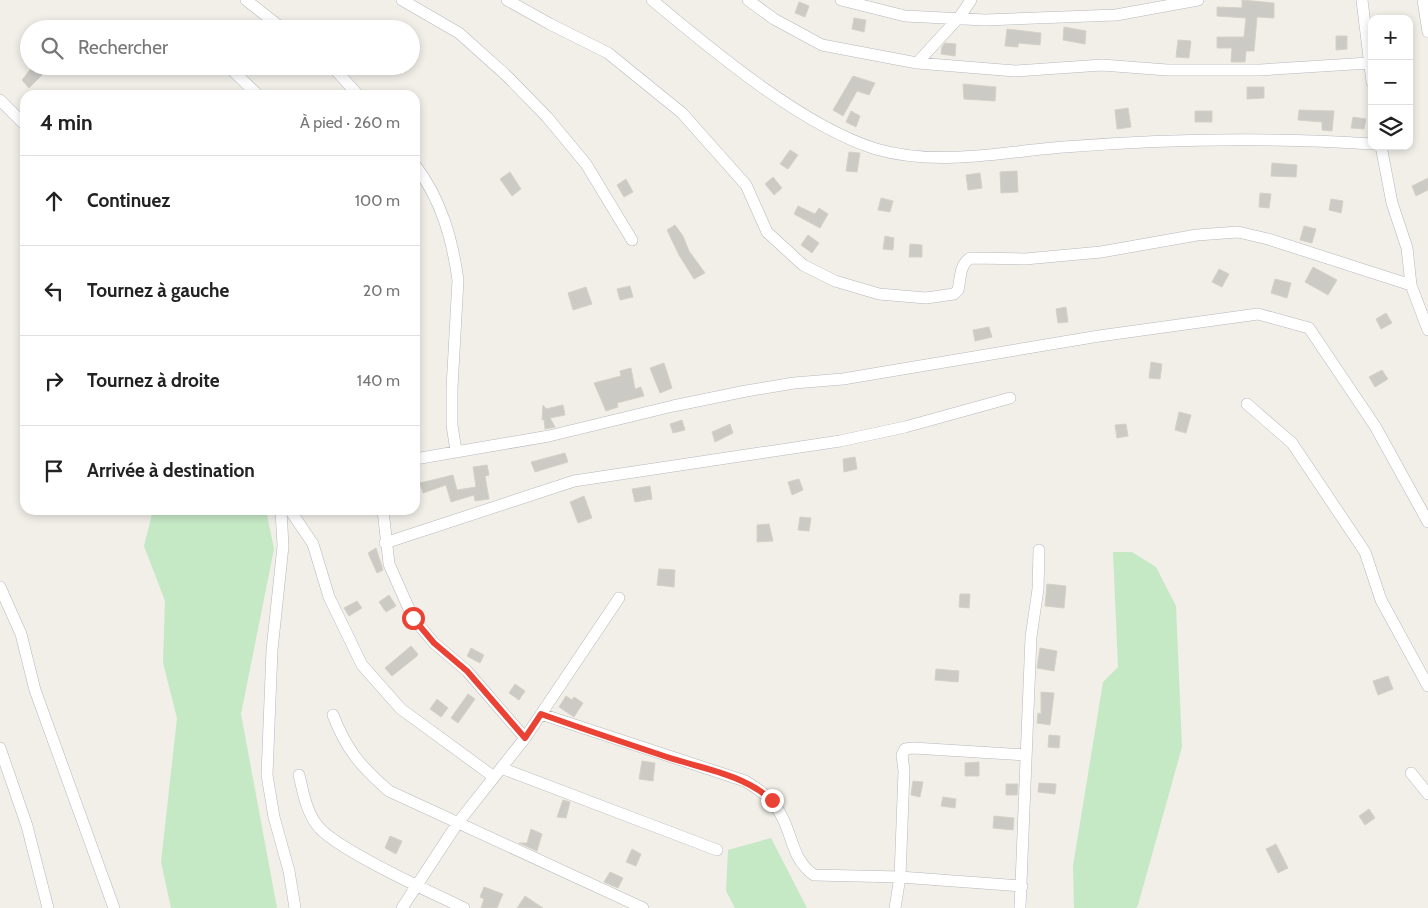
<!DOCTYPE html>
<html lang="fr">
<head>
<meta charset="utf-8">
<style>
	:root { --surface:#fff; --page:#f2f2f2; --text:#222; --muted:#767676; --line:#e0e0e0 }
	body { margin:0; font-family:Cabin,sans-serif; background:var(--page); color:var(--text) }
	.controls { position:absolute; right:15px; top:15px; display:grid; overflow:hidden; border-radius:10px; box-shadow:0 2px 8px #0003 }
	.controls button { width:45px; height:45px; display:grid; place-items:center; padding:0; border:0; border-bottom:1px solid var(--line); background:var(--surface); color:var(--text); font:25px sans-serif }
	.stop { position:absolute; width:15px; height:15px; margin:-11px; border:4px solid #ea4335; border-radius:50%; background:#fff }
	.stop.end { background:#ea4335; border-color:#fff; box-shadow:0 1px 5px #0008 }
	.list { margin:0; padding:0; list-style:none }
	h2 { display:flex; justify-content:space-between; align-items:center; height:65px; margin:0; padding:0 20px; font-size:21px }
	h2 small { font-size:16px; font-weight:400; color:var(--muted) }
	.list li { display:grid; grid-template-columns:32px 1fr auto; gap:15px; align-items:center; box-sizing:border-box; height:90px; padding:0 20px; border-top:1px solid var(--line) }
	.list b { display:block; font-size:19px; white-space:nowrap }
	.list em { font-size:16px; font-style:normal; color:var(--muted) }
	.icon { flex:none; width:28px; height:28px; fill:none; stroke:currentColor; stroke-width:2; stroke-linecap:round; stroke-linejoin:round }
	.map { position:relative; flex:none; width:1428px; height:908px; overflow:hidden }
	.search { position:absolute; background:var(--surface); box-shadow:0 2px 8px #0003; left:20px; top:20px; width:400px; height:55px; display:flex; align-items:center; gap:12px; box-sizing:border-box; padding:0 18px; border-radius:28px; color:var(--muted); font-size:19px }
	.panel { position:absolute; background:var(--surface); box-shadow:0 2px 8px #0003; left:20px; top:90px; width:400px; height:425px; border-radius:15px }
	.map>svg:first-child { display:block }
</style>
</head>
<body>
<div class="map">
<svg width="1428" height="908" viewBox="0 0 1428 908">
	<rect width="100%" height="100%" fill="#f1efe8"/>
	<!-- green -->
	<path fill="#c5e8c5" d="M153,510h113l8,39 -33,165 36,194h-106l-10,-46 16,-144 -14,-55 2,-62 -21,-55z
		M1113,552h19l24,15 20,39 6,141 -44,158 -2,3h-62l-1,-42 30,-184 15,-15z
		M771,838l36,70h-72l-9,-17 2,-41z"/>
	<!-- building -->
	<path fill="#cccac5" stroke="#d6d1c6" d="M1242,0l32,3v15l-17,-1 -3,34h-8l-1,11h-14l1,-14h-15v-11h27l2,-19 -29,-2v-9l25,1z
		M799,2l10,4 -4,11 -10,-4z
		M854,18l12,2 -2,12 -12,-3z
		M1064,27l22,4 -1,13 -22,-4z
		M1007,29l34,4 -1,12 -22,-2v4l-13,-1z
		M1336,36h11v13l-11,1z
		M1178,40l13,1 -2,17 -13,-1z
		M945,43l11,1 -1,12 -14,-2 1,-7z
		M33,66h6l6,6 -16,16 -7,-8z
		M853,76l22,7 -6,12 -12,-4 -14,25 -10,-6z
		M963,84l33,3 -1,14 -31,-2z
		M1247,87h17v11l-17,1z
		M1128,108l3,19 -14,2 -2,-19z
		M1299,110l35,1 -2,20 -10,-1v-8l-24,-2z
		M851,111l9,5 -4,11 -10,-5z
		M1195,111h17v11h-17z
		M1353,117l13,2 -2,10 -13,-1z
		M790,150l8,5 -10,14 -8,-5z
		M849,152l11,1 -3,19 -11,-1z
		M1272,163l25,2 -1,12 -25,-1z
		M1017,171l1,21 -17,1 -1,-21z
		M510,172l11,17 -9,7 -12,-17z
		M980,173l2,15 -14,2 -2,-15z
		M773,177l9,11 -8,7 -9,-11z
		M1428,178v12l-12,6 -4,-10z
		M626,179l7,13 -9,5 -7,-12z
		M1260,193l11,1 -2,14 -10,-1z
		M881,198l12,3 -3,11 -12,-2z
		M1331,199l12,2 -2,12 -12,-3z
		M798,206l17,8 4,-6 9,6 -8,14 -26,-14z
		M675,225l8,11 6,15 16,22 -11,6 -15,-24 -12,-25z
		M1304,226l12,3 -4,14 -12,-3z
		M808,235l11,8 -7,10 -11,-8z
		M885,236l9,2 -1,12 -10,-1z
		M910,244l12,1v12h-13z
		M1313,267l24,13 -9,15 -23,-13z
		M1219,269l10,5 -7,13 -10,-5z
		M1275,279l16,4 -4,15 -16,-5z
		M630,286l3,11 -13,3 -3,-11z
		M586,287l6,17 -19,6 -5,-17z
		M1066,307l2,15 -10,1 -2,-14z
		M1386,313l6,10 -11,6 -5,-10z
		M989,327l3,10 -17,4 -2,-11z
		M1151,362l11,2 -2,15 -11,-1z
		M664,363l8,25 -12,5 -10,-25z
		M631,368l4,21 6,-2 3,9 -27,7 1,4 -12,4 -12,-28 27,-7 -1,-5z
		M1382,370l6,9 -13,8 -6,-10z
		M543,405l3,4 17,-4 2,10 -15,3 5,9 -10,2 -1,-10 -2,1z
		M1179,412l12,3 -5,18 -11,-3z
		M682,420l3,10 -12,3 -3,-9z
		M730,424l3,9 -18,9 -3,-10z
		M1126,424l2,12 -11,2 -2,-13z
		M565,453l3,9 -33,10 -4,-10z
		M855,457l2,12 -13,3 -1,-13z
		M487,465l2,10 -4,1 4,23 -14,2 -1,-6 -23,7 -5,-17 -23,8 -3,-10 33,-8 4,15 19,-3 -3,-20z
		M799,479l4,11 -11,5 -4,-13z
		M650,486l2,13 -17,3 -3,-13z
		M584,496l8,22 -14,5 -8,-21z
		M800,517l11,1 -2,13 -11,-1z
		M769,524l4,17 -16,1v-17z
		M376,548l7,22 -6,3 -9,-20z
		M659,569l16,1 -1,17 -17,-2z
		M1047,584l19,2 -2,22 -19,-2z
		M960,594h10l-1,14 -10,-1z
		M389,595l7,11 -10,6 -7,-10z
		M357,601l5,7 -13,8 -5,-8z
		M411,646l7,8 -1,2 -25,20 -7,-8z
		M471,648l13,7 -4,8 -13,-7z
		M1040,648l17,3 -3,20 -17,-3z
		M936,669l23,2 -1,11 -23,-2z
		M1388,676l5,13 -15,6 -5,-14z
		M515,684l10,7 -6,9 -10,-7z
		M1041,692l13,1 -4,32 -13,-2 1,-10 3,1z
		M468,694l7,5 -17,24 -7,-5z
		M566,696l6,4 2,-3 9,6 -9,14 -15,-10z
		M437,699l11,9 -7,9 -11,-8z
		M1049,735l11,1 -1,12 -11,-1z
		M642,761l13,2 -2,18 -14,-2z
		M979,762v14h-14v-13z
		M913,781l10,1 -3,15 -9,-2z
		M1039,783l17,1 -1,10 -17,-2z
		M1006,784h12l-1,11h-11z
		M943,797l13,2 -1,9 -14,-2z
		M563,800l7,2 -4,16 -9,-1z
		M1369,809l6,9 -10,7 -6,-9z
		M994,816l20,2 -1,12 -20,-2z
		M531,829l11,5 -5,17 -18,-8h8z
		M390,836l12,5 -6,13 -11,-6z
		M1276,844l12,24 -10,5 -12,-24z
		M632,849l9,5 -5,12 -10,-4z
		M610,872l13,6 -5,10 -14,-6z
		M484,887l19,7 -6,14h-16l3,-9 -4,-2z
		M525,896l18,12h-26z"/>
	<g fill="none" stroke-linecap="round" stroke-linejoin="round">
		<defs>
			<path id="minor" d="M246,0l37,29
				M402,0l57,33 48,43 40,41 39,47 46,76
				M507,0l43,24 58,29 74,60 64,72 21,47 36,33 32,16 44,13 47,4 28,-4 4,-4c3,-12 1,-24 12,-32l55,1 76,-7 96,-17 41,-3 30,7 143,46
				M652,0c60,50 150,126 224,149 63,18 124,3 188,-2 102,-8 205,-10 308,-3
				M748,0l26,19 48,26 95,18 98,8 87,-6 65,5h93l109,-7
				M841,0l64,16 80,4 131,-5 82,-15
				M1362,0l10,82
				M1423,0l5,32
				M917,63l44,-48 10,-15
				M228,66l30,29
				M332,66l26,29
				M0,100l25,25
				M1381,146l11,57 15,45 4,37 17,45
				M415,165c26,34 37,73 43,115l-6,108v37l4,26
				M1247,404l45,39 73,109 16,48 47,86
				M415,459l134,-23 124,-30 73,-15 48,-8 49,-4 256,-43 159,-22 51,14 66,98 53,96
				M281,510l2,36 -11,104 -5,125 7,42 15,54 6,37
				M290,510l23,34 16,53 33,68 39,44 93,68
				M383,510l6,54 24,54 21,25 33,28 58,67
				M385,543l189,-62 266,-40 65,-14 105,-29
				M0,587l21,47 14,56 79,218
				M541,714l204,67c15,9 28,18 36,34 12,21 11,45 33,60l86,2 122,9
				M333,715c13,34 28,52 56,76l254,117
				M0,748l27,78 21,82
				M501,768l216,82
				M1411,773l17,21
				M299,775c4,16 7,36 18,50 16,23 117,69 147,83
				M402,908l55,-84 68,-86 94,-140
				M895,908l5,-31 4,-106 -2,-16 3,-6 8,-1 113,7
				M1020,908l11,-271 7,-48 1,-39"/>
		</defs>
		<!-- minor casing -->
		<use href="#minor" stroke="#b5b8bc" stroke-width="12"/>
		<!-- minor -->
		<use href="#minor" stroke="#fff" stroke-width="11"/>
	</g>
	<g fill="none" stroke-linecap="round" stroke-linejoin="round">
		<!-- route -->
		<path stroke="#ea4335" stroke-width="6" d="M413,618l21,25 33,28 58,67 16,-24c42,15 84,29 126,43 37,12 75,17 105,43"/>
	</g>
</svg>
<div class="controls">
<button>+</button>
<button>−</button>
<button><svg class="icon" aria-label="layers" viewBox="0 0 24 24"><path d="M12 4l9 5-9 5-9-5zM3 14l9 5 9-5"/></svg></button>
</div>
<div class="stop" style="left:413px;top:618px"></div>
<div class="stop end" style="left:772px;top:800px"></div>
<div class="search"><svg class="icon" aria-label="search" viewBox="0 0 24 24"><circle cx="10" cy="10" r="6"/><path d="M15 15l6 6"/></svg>Rechercher</div>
<section class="panel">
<h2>4 min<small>À pied · 260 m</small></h2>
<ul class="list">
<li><svg class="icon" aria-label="ahead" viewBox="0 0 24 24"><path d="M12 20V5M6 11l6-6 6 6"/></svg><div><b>Continuez</b></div><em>100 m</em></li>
<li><svg class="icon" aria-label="left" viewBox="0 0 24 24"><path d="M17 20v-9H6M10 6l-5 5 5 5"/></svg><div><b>Tournez à gauche</b></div><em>20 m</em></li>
<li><svg class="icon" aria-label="right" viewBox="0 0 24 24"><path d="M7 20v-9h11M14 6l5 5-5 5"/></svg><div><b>Tournez à droite</b></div><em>140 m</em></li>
<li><svg class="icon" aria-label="arrive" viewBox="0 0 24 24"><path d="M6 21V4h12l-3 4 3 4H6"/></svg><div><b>Arrivée à destination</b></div></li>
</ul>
</section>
</div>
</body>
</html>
